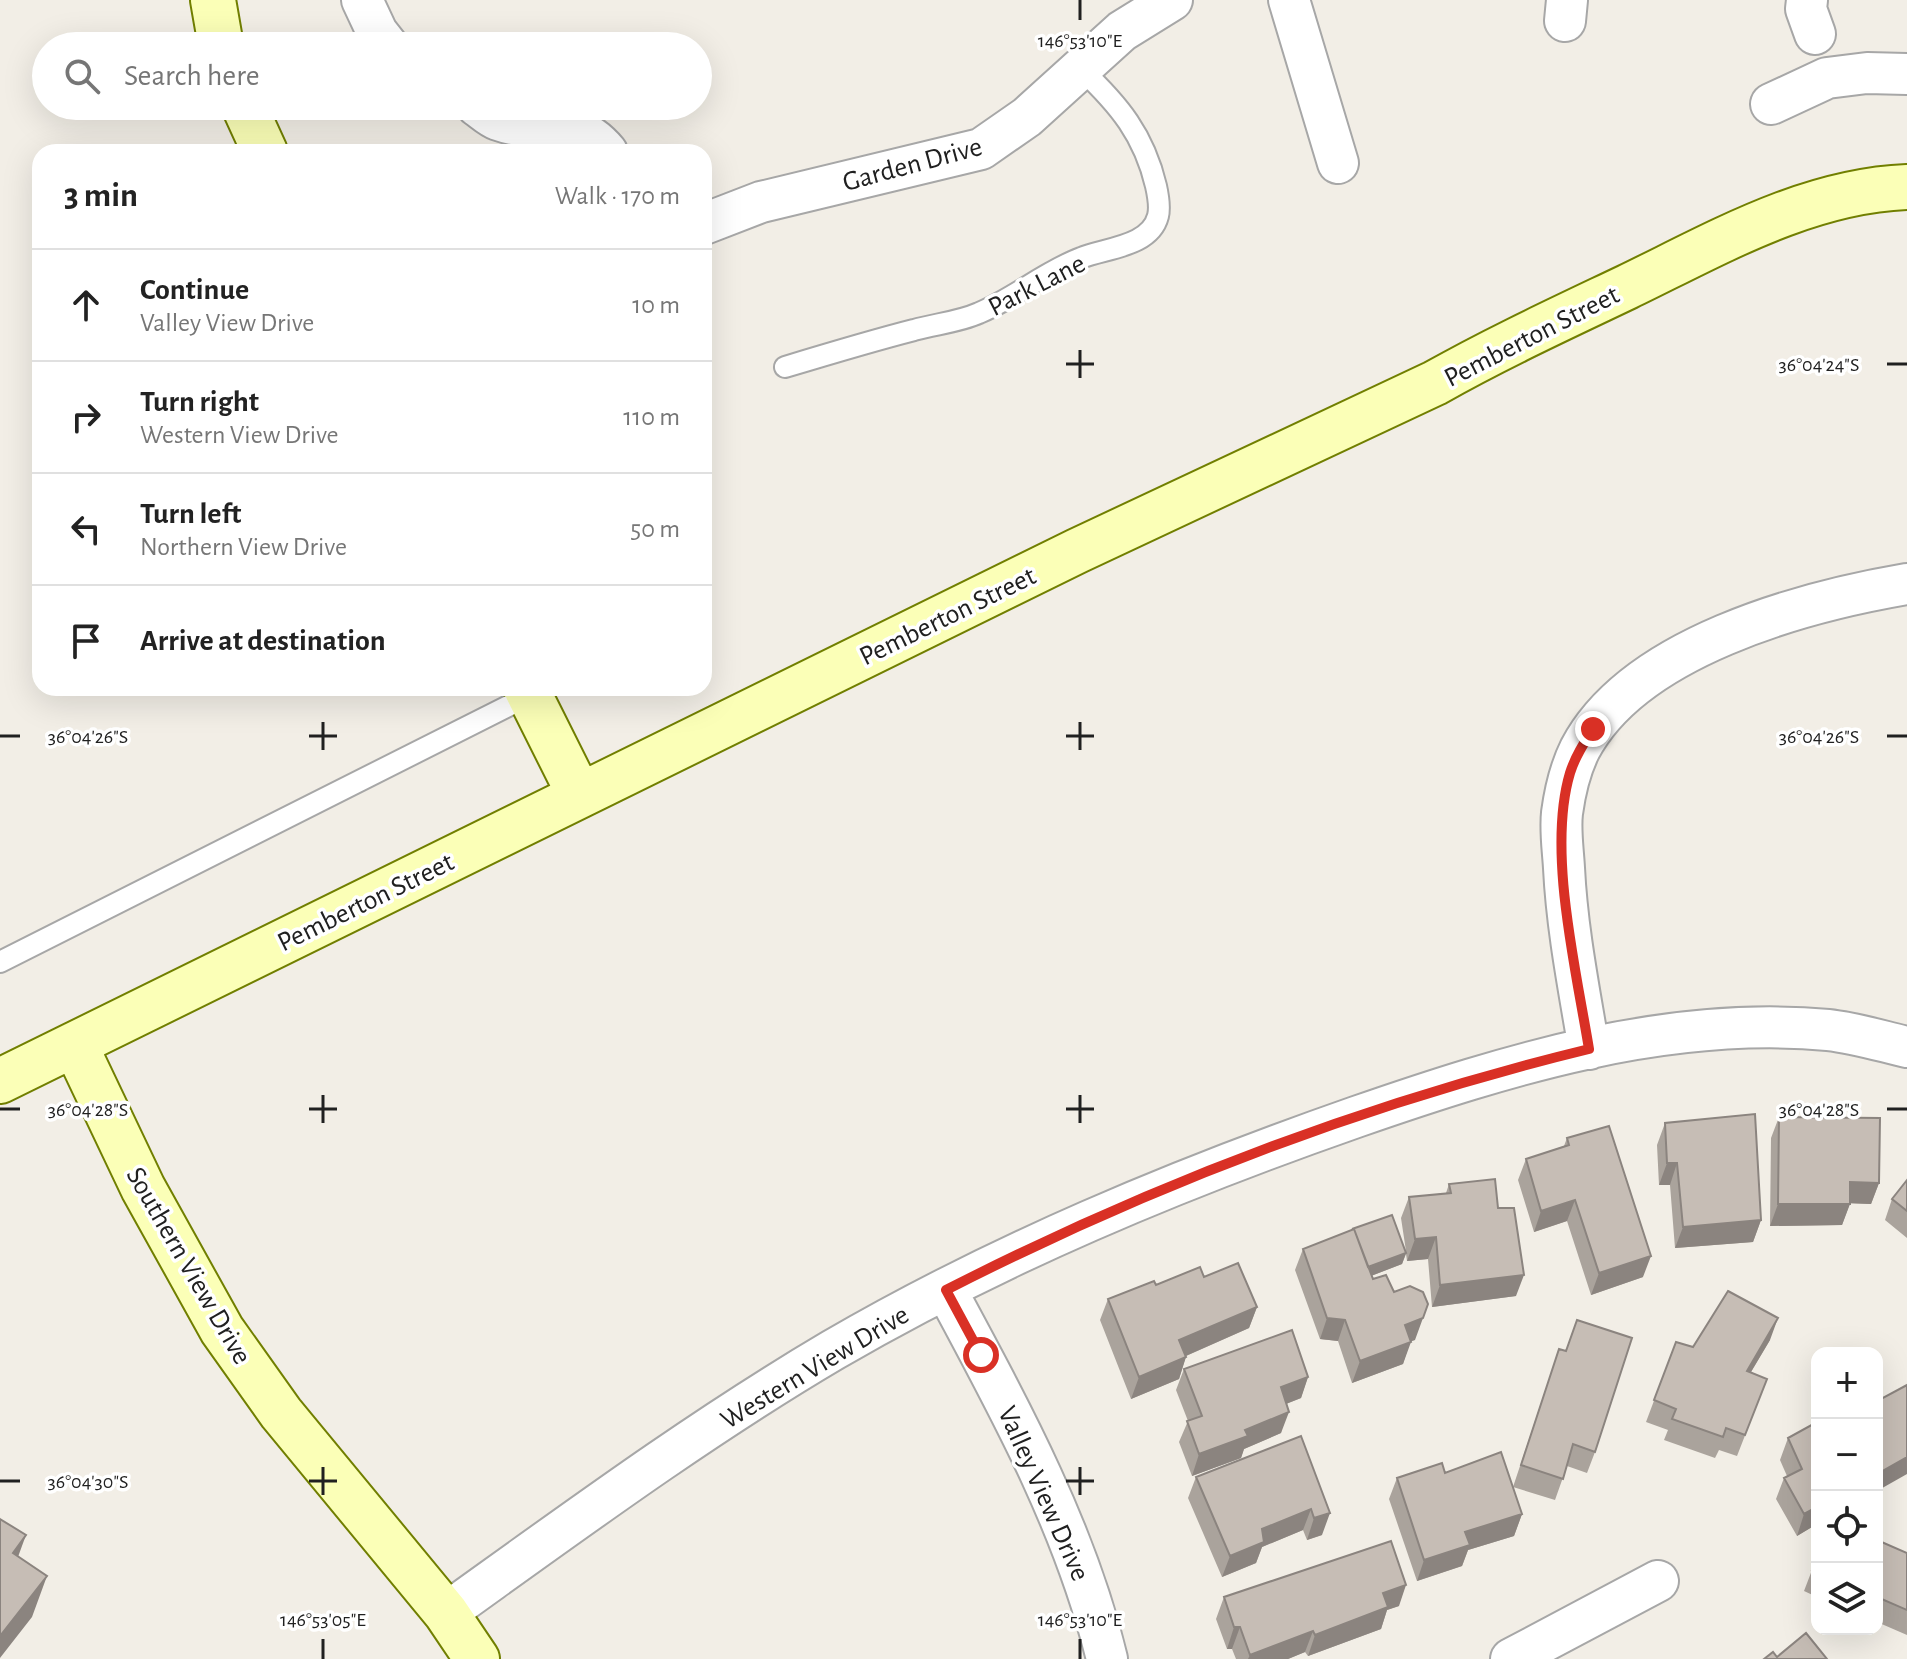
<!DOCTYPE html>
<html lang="en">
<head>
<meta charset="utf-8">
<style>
	:root { --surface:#fff; --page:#f6f6f6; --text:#222; --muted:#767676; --line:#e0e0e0 }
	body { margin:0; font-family:"Alegreya Sans",sans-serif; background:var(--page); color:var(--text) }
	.controls { position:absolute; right:24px; bottom:24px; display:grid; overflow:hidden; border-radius:16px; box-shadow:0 8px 32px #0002 }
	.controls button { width:72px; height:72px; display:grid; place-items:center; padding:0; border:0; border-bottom:2px solid var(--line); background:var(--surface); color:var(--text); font:40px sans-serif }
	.stop { position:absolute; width:24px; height:24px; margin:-18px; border:6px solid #d93025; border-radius:50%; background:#fff }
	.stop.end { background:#d93025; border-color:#fff; box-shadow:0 2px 8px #0008 }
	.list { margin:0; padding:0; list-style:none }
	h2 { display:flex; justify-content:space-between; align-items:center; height:104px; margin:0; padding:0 32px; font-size:34px }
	h2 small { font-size:26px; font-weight:400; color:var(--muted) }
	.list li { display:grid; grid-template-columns:52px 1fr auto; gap:24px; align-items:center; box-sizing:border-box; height:112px; padding:0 32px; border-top:2px solid var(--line) }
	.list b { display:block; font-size:30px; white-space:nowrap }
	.list p { margin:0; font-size:26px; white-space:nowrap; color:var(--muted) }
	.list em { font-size:26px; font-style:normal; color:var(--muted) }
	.icon { flex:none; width:44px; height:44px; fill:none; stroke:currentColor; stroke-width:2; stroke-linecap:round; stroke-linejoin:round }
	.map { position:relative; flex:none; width:1907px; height:1659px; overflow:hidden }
	.search { position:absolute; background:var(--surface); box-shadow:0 8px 32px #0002; left:32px; top:32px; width:680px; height:88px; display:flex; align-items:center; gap:20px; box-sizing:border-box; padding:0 28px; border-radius:44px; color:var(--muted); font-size:30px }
	.panel { position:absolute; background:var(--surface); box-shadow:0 8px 32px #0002; left:32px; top:144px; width:680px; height:552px; border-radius:24px }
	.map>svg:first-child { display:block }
</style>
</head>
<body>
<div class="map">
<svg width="1907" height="1659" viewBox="0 0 1907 1659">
	<rect width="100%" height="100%" fill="#f2eee6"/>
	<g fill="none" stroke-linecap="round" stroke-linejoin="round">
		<defs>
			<path id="lane" d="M785,367c43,-13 86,-26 129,-37 21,-6 45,-8 65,-17 36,-15 65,-41 102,-55 24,-10 69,-11 77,-42 2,-8 0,-21 -2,-30 -12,-51 -37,-81 -74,-116
				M0,962l530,-267"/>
			<path id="street" d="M362,0l15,32 11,14
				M1289,0l49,163
				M1807,0l-1,9 9,25
				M1565,21l2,-21
				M1771,104l56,-26 40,-5 40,1
				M477,106c6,4 13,11 21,14 44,16 75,-9 109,32
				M704,224l57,-22 220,-53 46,-32 95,-86 50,-31
				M1589,1049c-10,-60 -22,-120 -25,-181 -1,-18 -4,-37 -2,-55 3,-22 8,-44 18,-64 54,-102 222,-147 327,-165
				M946,1290c64,119 129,237 161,369
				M446,1613c127,-91 253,-184 387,-263 165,-96 343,-170 523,-233 150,-52 311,-102 472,-87 27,3 53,11 79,17
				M1511,1659l147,-78"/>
			<path id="secondary" d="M213,0l8,46
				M244,106l21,46
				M526,688l53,106
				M75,1045l68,143 79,142 59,83 165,200 31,46
				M0,1081l1077,-530 358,-168c62,-35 127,-65 192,-96 89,-43 179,-96 280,-100"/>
		</defs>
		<!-- lane casing -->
		<use href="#lane" stroke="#a7a7a7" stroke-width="24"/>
		<!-- street casing -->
		<use href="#street" stroke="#a7a7a7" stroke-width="44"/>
		<!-- secondary casing -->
		<use href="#secondary" stroke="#717f00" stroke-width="48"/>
		<!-- lane -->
		<use href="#lane" stroke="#fff" stroke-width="20"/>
		<!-- street -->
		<use href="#street" stroke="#fff" stroke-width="40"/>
		<!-- secondary -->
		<use href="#secondary" stroke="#fbffb7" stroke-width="44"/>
	</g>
	<!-- wall -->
	<path fill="#aaa39c" d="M1779,1117l100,66 -8,21 -21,-1 -8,22 -72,1 1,-88z
		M1665,1123l96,97 -8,22 -78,6 -5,-63h-11l-2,-40z
		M1567,1138l76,139 -52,18 -24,-74 -33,11 -16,-52 8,-21 38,-13z
		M1907,1180v58l-22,-18 7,-21z
		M1449,1184l49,24 18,88 -84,11 -4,-48 -21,2 -1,-7 -4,10 -31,12 2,3 42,61 -5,1 -7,23 -51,19 -14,-42 -18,-2 -25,-69 8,-21 103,2 -5,-33 8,-21 37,-4z
		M1204,1277l53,30 -8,21 -63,28 -7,23 -48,20 -31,-79 8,-21 48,-14z
		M1770,1340l-19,32 16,7 -30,77 -18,-6 -4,8 -51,-18 4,-10 -22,-8 30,-80 17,5z
		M1559,1349l36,103 -8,21 -20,-7 -12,34 -42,-13z
		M1184,1369l124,8 -7,21 -15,6 -5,29 -37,16 -3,9 -49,18 -13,-34 9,-21 -12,-31z
		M1817,1422v102l-20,12 -21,-37 8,-21 3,-2 -7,-16 8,-22z
		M1301,1436l21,99 -15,5 -4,-10 -41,17 -6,16 -34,14 -34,-79 8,-21z
		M1445,1473l77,41 -8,22 -46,14 -6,16 -45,15 -28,-82 8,-21z
		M1877,1540l30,13v82l-30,-13z
		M1817,1557v40l-13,-6z
		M1224,1597l175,9 -12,4 -6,19 -73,27 -3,-4 -17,7h-52l-4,-10h-5l-11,-30z"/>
	<!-- shaded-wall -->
	<path fill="#8b847f" d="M1667,1163h10l-7,22h-11z
		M1850,1182l29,1 -8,21 -29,-1z
		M1575,1200l-8,21 -33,11 7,-21z
		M1778,1204h72l-8,21 -72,1z
		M1761,1220l-8,22 -78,6 8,-21z
		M1436,1237l-8,22 -21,2 8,-22z
		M1406,1253l-4,11 -39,15 4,-11z
		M1651,1256l-8,21 -52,18 8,-22z
		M1524,1275l-8,21 -84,11 8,-22z
		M1257,1307l-8,21 -77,34 7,-22z
		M1327,1318l18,2 -7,21 -18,-2z
		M1423,1318l-8,22 -18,6 8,-21z
		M1778,1318l-8,22 -31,52 8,-21z
		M1411,1342l-8,22 -51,19 8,-22z
		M1186,1357l-7,22 -48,20 8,-22z
		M1308,1377l-7,21 -28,11 8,-22z
		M1289,1412l-8,21 -37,16 -3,9 -49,18 7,-22 46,-24z
		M1907,1457v17l-30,17v-17z
		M1817,1507v17l-20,12 7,-22z
		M1311,1509l-8,21 -41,17 -6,16 -34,14 8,-21 32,-27z
		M1330,1513l-8,22 -15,5 7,-22z
		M1522,1514l-8,22 -46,14 -6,16 -45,15 7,-21 41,-28z
		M26,1535l-15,41 2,-23z
		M47,1576l-15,41 -32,41v-22z
		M1406,1585l-7,21 -12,4 -6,19 -73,27 7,-21 68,-42z
		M1234,1627h6l-8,22h-5z
		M1313,1631l-8,21 -17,7h-40l2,-4z"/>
	<!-- building -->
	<path fill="#c6bdb5" stroke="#8b847f" stroke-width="2" d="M1755,1114l6,106 -78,7 -6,-64h-10l-2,-40z
		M1779,1117l101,1 -1,65 -29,-1v22h-72z
		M1609,1126l42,130 -52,17 -24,-73 -34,11 -15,-52 43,-14 -2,-7z
		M1495,1179l3,29h16l10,67 -84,10 -4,-48 -21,2 -6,-42 42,-4 -2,-9z
		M1907,1180v31l-15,-12z
		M1392,1215l14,38 -38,14 -14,-38h-2z
		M1354,1229l19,50 13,-4 8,17 16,-6 13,6 5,12 -5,14 -18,7 6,17 -51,19 -15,-41 -18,-2 -24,-69z
		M1238,1263l19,44 -78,33 7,17 -47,20 -31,-78 46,-18 2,4 44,-18 4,10z
		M1728,1291l50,27 -31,53 20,8 -22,56 -19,-7 -3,9 -51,-18 4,-10 -22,-9 22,-58 17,5z
		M1577,1320l55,18 -37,114 -22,-8 -10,35 -42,-14 38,-116 7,2z
		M1292,1330l16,47 -27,10 8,25 -44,18 3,6 -49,18 -12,-33 15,-5 -18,-47z
		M1907,1385v72l-30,17v-73z
		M1817,1422v85l-13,7 -20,-36 18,-9 -14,-31z
		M1301,1436l29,77 -16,5 -3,-9 -49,20 2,13 -34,14 -34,-79z
		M1501,1452l21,62 -57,18 5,13 -46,15 -27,-82 45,-15 3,10z
		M0,1519l26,16 -13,18 34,23 -47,60z
		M1877,1540l30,13v57l-30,-13z
		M1391,1541l15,44 -23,8 5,14 -73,28 -2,-4 -63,24 -10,-28h-6l-10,-30z
		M1817,1557v15l-5,-2z
		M1806,1633l21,26h-63l9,-7 4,5z"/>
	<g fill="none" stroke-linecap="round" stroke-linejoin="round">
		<!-- route -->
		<path stroke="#d93025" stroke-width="10" d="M981,1355l-35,-65c204,-104 421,-187 643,-241 -13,-80 -42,-199 -19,-276 5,-16 14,-30 23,-44"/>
	</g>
	<!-- ticks -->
	<path fill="none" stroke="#202020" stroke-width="3" d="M1080,0v20M1080,350v28M1066,364h28M1887,364h20M323,722v28M1080,722v28M0,736h20M309,736h28M1066,736h28M1887,736h20M323,1095v28M1080,1095v28M0,1109h20M309,1109h28M1066,1109h28M1887,1109h20M323,1467v28M1080,1467v28M0,1481h20M309,1481h28M1066,1481h28M323,1639v20M1080,1639v20"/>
	<g text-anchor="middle" stroke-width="7" stroke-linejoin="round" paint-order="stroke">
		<!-- street labels -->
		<g font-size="28" fill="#202020" stroke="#fff">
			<text transform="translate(912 163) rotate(-15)" y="10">Garden Drive</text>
			<text transform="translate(1036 284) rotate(-27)" y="10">Park Lane</text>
			<text transform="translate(1531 335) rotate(-27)" y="10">Pemberton Street</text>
			<text transform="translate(947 615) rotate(-26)" y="10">Pemberton Street</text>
			<text transform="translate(365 901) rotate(-26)" y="10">Pemberton Street</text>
			<text transform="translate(190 1265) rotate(60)" y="10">Southern View Drive</text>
			<text transform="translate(814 1366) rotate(-31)" y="10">Western View Drive</text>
			<text transform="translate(1045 1493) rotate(66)" y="10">Valley View Drive</text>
		</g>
	</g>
	<g font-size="20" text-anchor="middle" fill="#202020" stroke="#fff" stroke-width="7" stroke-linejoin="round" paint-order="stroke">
		<text x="1080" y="47">146°53'10"E</text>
		<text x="1819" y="371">36°04'24"S</text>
		<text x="88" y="743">36°04'26"S</text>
		<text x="1819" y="743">36°04'26"S</text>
		<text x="88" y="1116">36°04'28"S</text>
		<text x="1819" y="1116">36°04'28"S</text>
		<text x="88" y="1488">36°04'30"S</text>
		<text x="323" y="1626">146°53'05"E</text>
		<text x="1080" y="1626">146°53'10"E</text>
	</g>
</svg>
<div class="controls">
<button>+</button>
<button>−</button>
<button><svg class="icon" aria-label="locate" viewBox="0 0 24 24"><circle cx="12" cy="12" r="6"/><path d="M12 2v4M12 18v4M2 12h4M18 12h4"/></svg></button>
<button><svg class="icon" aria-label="layers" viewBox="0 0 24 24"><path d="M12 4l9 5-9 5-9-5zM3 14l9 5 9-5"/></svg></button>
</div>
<div class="stop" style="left:981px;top:1355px"></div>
<div class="stop end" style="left:1593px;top:729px"></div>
<div class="search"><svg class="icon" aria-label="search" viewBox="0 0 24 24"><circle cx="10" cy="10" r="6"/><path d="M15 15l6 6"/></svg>Search here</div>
<section class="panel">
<h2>3 min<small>Walk · 170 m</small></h2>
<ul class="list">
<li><svg class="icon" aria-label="ahead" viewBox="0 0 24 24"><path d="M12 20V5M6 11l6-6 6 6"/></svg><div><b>Continue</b><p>Valley View Drive</p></div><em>10 m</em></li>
<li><svg class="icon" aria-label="right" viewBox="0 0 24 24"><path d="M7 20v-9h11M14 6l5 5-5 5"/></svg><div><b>Turn right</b><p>Western View Drive</p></div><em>110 m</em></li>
<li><svg class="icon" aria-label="left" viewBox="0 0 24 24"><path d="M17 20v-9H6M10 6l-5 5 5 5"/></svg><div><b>Turn left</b><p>Northern View Drive</p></div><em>50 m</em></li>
<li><svg class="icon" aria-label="arrive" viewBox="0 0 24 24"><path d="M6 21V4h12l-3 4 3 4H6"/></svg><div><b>Arrive at destination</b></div></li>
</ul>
</section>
</div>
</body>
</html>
